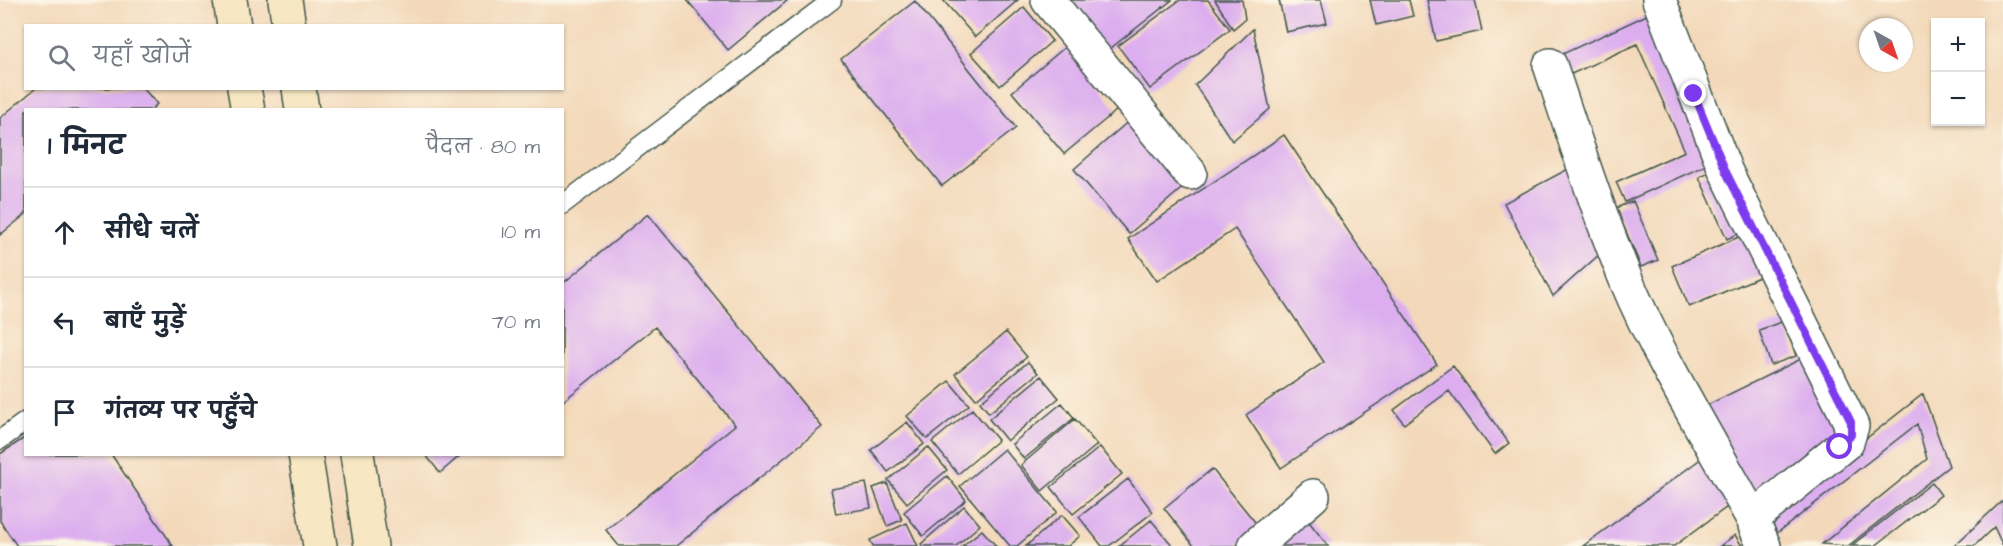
<!DOCTYPE html>
<html lang="hi">
<head>
<meta charset="utf-8">
<style>
	:root { --surface:#fff; --page:#f6f6f7; --text:#1f2937; --muted:#747a83; --line:#e0e1e3 }
	body { margin:0; font-family:"Architects Daughter","Playpen Sans Deva",sans-serif; background:var(--page); color:var(--text) }
	.controls { position:absolute; right:18px; top:18px; display:grid; overflow:hidden; border-radius:0px; box-shadow:0 2px 4px #0004 }
	.controls button { width:54px; height:54px; display:grid; place-items:center; padding:0; border:0; border-bottom:2px solid var(--line); background:var(--surface); color:var(--text); font:30px sans-serif }
	.compass { position:absolute; left:1859px; top:18px; width:54px; height:54px; border-radius:50%; background:var(--surface); box-shadow:0 2px 4px #0004; rotate:140deg }
	.stop { position:absolute; width:18px; height:18px; margin:-14px; border:4px solid #7c3aed; border-radius:50%; background:#fff }
	.stop.end { background:#7c3aed; border-color:#fff; box-shadow:0 2px 6px #0008 }
	.list { margin:0; padding:0; list-style:none }
	h2 { display:flex; justify-content:space-between; align-items:center; height:78px; margin:0; padding:0 24px; font-size:26px }
	h2 small { font-size:20px; font-weight:400; color:var(--muted) }
	.list li { display:grid; grid-template-columns:39px 1fr auto; gap:18px; align-items:center; box-sizing:border-box; height:90px; padding:0 24px; border-top:2px solid var(--line) }
	.list b { display:block; font-size:22px; white-space:nowrap }
	.list em { font-size:20px; font-style:normal; color:var(--muted) }
	.icon { flex:none; width:33px; height:33px; fill:none; stroke:currentColor; stroke-width:2; stroke-linecap:round; stroke-linejoin:round }
	.map { position:relative; flex:none; width:2003px; height:546px; overflow:hidden }
	.search { position:absolute; background:var(--surface); box-shadow:0 2px 4px #0004; left:24px; top:24px; width:540px; height:66px; display:flex; align-items:center; gap:15px; box-sizing:border-box; padding:0 21px; border-radius:0px; color:var(--muted); font-size:22px }
	.panel { position:absolute; background:var(--surface); box-shadow:0 2px 4px #0004; left:24px; top:108px; width:540px; height:348px; border-radius:0px }
	.map>svg:first-child { display:block }
</style>
</head>
<body>
<div class="map">
<svg width="2003" height="546" viewBox="0 0 2003 546">
	<rect width="100%" height="100%" fill="#fcf5e5"/>
	<filter id="ink" filterUnits="userSpaceOnUse"><feTurbulence type="fractalNoise" baseFrequency=".0167" numOctaves="2"/><feDisplacementMap in="SourceGraphic" scale="12" xChannelSelector="R" yChannelSelector="G"/><feConvolveMatrix kernelMatrix="1 2 1 2 8 2 1 2 1" color-interpolation-filters="sRGB"/></filter>
	<filter id="wash" filterUnits="userSpaceOnUse"><feTurbulence type="fractalNoise" baseFrequency=".008" numOctaves="4" result="noise"/><feDisplacementMap in="SourceGraphic" scale="24" xChannelSelector="R" yChannelSelector="G"/><feGaussianBlur stdDeviation="1.35" result="paint"/><feColorMatrix in="noise" values="0 0 0 0 0 0 0 0 0 0 0 0 0 0 0 0 0 1.4 0 .05"/><feComposite in="paint" operator="in"/></filter>
	<g filter="url(#wash)">
		<rect width="100%" height="100%" fill="#f3d9ba"/>
		<g id="blocks">
			<!-- building -->
			<path fill="#dcadef" d="M687,0h101l-60,50z
				M943,0h75l-43,37z
				M1073,0h99l-65,51 -38,-48z
				M1180,0h28l22,29 -80,60 -32,-43z
				M1215,0h27l3,19 -12,10z
				M1279,0h42l6,23 -41,9z
				M1370,0h39l4,16 -37,9z
				M1427,0h48l7,31 -46,10z
				M915,1l101,127 -74,58 -101,-127z
				M1024,7l28,34 -52,45 -29,-33z
				M1649,14l66,147 -90,41 -9,-20 69,-31 -48,-107 -70,32 -9,-20z
				M1253,29l17,80 -38,32 -37,-56z
				M1065,47l52,63 -53,44 -52,-62z
				M36,88h107l14,16 -6,6h-125v104l-26,21v-117z
				M1132,118l56,65 -59,51 -55,-65z
				M1284,135l153,229 -156,104 -35,-53 78,-53 -89,-133 -78,52 -29,-42z
				M1722,165l29,63 -24,11 -28,-62z
				M1570,168l41,76 -58,52 -49,-93z
				M1633,201l25,59 -17,7 -25,-59z
				M648,214l174,213 -146,119h-57l-13,-16 129,-105 -80,-98 -93,75v-118z
				M1748,233l18,41 -77,33 -17,-41z
				M1784,321l12,35 -25,9 -12,-35z
				M1006,332l21,25 -51,42 -21,-25z
				M1805,357l37,75 -96,72 -45,-96z
				M1028,362l10,11 -49,40 -9,-11z
				M1453,366l56,77 -14,11 -46,-63 -45,33 -10,-14z
				M1041,376l18,22 -52,43 -18,-22z
				M949,381l20,24 -42,34 -20,-23z
				M1923,394l26,72 -101,80 -26,-2 105,-85 -10,-35 -145,113 -12,-15z
				M1062,403l12,15 -50,41 -12,-15z
				M972,409l26,31 -40,34 -26,-32z
				M1075,419l22,26 -55,46 -21,-26z
				M907,422l17,22 -36,28 -17,-22z
				M26,437v17h85l62,92h-156l-17,-25v-67z
				M928,447l19,23 -40,33 -19,-23z
				M1100,447l22,27 -49,40 -22,-27z
				M1004,449l53,63 -40,34h-7l-50,-60z
				M425,454h37l-22,19z
				M1706,455l32,44 -64,47h-91z
				M1212,469l47,58 -23,19h-42l-30,-38z
				M947,476l19,24 -43,36 -19,-24z
				M1128,479l25,33 -44,34h-7l-23,-29z
				M866,483l5,25 -35,6 -5,-25z
				M887,483l15,37 -15,6 -14,-38z
				M1932,483l9,12 -66,51h-24z
				M2003,500v46l-9,-19 -20,19h-20z
				M964,506l16,19 -24,21h-34l-1,-2z
				M1303,514l25,32h-55z
				M1062,515l18,21 -12,10h-42z
				M1151,520l22,26h-54z
				M907,523l11,23h-45l-3,-6z
				M982,530l14,16h-34z
				M1735,535l7,11h-22z"/>
		</g>
	</g>
	<g filter="url(#ink)">
		<use href="#blocks" fill-opacity="0" stroke="#3f5448" stroke-width="1.5"/>
		<g fill="none" stroke-linecap="round" stroke-linejoin="round">
			<defs>
				<path id="service" d="M562,205l270,-205
					M0,440l26,-19"/>
				<path id="minor" d="M1048,0l142,173
					M1659,0l67,172 126,254 -5,16 -89,72 -3,12 9,20
					M1550,65c24,72 47,144 76,215 35,83 85,162 128,241
					M1255,546l58,-50"/>
				<path id="secondary" d="M230,0l4,26
					M285,0l4,26
					M244,88l4,22
					M299,88l3,22
					M305,454l15,92
					M357,454l14,92"/>
			</defs>
			<!-- service casing -->
			<use href="#service" stroke="#3f5448" stroke-width="21"/>
			<!-- minor casing -->
			<use href="#minor" stroke="#3f5448" stroke-width="36"/>
			<!-- secondary casing -->
			<use href="#secondary" stroke="#3f5448" stroke-width="36"/>
			<!-- service -->
			<use href="#service" stroke="#fff" stroke-width="18"/>
			<!-- minor -->
			<use href="#minor" stroke="#fff" stroke-width="33"/>
			<!-- secondary -->
			<use href="#secondary" stroke="#f7e8c3" stroke-width="33"/>
		</g>
	</g>
	<g fill="none" stroke-linecap="round" stroke-linejoin="round" filter="url(#ink)">
		<!-- route -->
		<path stroke="#7c3aed" stroke-width="8" d="M1694,94l32,78 125,250v13l-11,12"/>
	</g>
</svg>
<div class="controls">
<button>+</button>
<button>−</button>
</div>
<svg class="compass" viewBox="-18 -18 36 36"><path d="M0-13l5 13h-10z" fill="#e53935"/><path d="M0 13l5-13h-10z" fill="#747a83"/></svg>
<div class="stop" style="left:1840px;top:447px"></div>
<div class="stop end" style="left:1694px;top:94px"></div>
<div class="search"><svg class="icon" aria-label="search" viewBox="0 0 24 24"><circle cx="10" cy="10" r="6"/><path d="M15 15l6 6"/></svg>यहाँ खोजें</div>
<section class="panel">
<h2>1 मिनट<small>पैदल · 80 m</small></h2>
<ul class="list">
<li><svg class="icon" aria-label="ahead" viewBox="0 0 24 24"><path d="M12 20V5M6 11l6-6 6 6"/></svg><div><b>सीधे चलें</b></div><em>10 m</em></li>
<li><svg class="icon" aria-label="left" viewBox="0 0 24 24"><path d="M17 20v-9H6M10 6l-5 5 5 5"/></svg><div><b>बाएँ मुड़ें</b></div><em>70 m</em></li>
<li><svg class="icon" aria-label="arrive" viewBox="0 0 24 24"><path d="M6 21V4h12l-3 4 3 4H6"/></svg><div><b>गंतव्य पर पहुँचे</b></div></li>
</ul>
</section>
</div>
</body>
</html>
